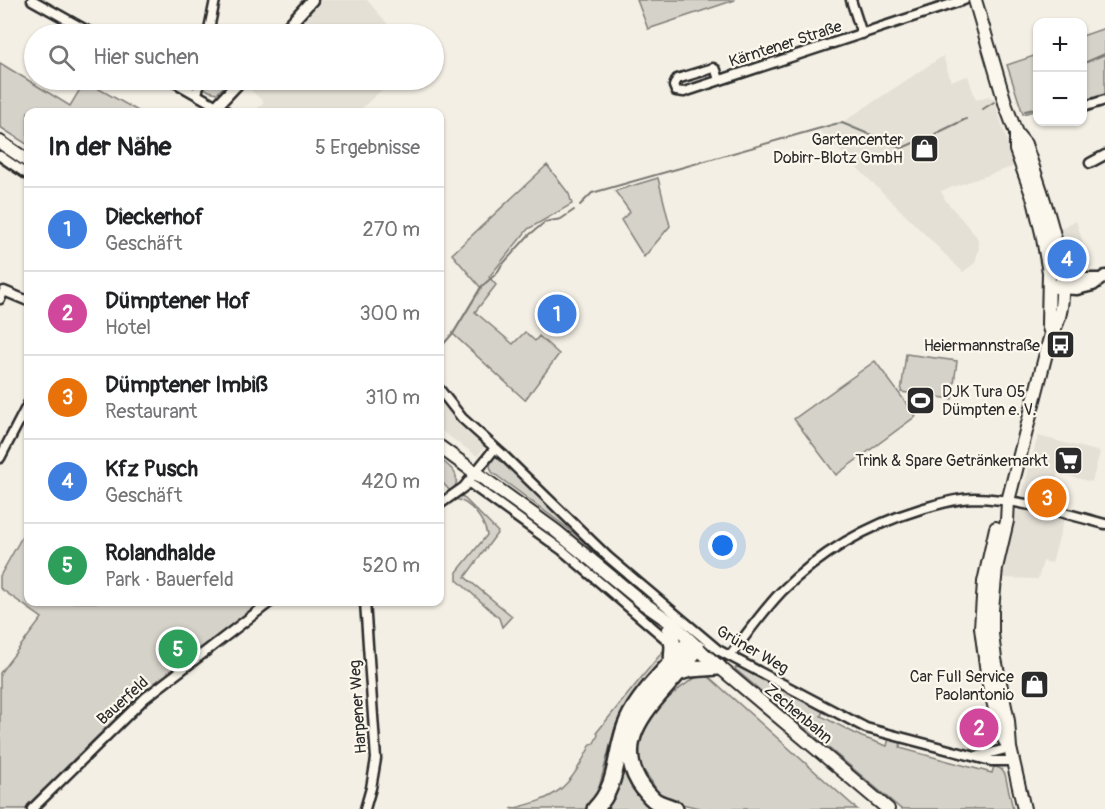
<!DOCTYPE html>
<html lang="de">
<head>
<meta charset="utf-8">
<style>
	:root { --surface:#fff; --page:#f2f2f2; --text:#202124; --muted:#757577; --line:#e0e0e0; --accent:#2b2b2b }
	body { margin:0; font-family:Pangolin,sans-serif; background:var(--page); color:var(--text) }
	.controls { position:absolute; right:18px; top:18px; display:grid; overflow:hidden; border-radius:12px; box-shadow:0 2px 4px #0004 }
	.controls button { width:54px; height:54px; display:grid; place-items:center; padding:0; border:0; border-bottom:2px solid var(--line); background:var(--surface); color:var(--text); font:30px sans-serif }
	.you { position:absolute; left:723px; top:546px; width:21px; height:21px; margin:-15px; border:4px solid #fff; border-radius:50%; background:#1a73e8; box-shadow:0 0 0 9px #1a73e833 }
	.badge { display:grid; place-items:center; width:39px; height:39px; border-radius:50%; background:var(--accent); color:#fff; font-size:20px; font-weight:700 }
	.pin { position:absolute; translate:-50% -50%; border:3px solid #fff; box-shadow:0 2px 6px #0006 }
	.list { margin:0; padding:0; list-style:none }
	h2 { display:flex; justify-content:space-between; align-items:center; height:78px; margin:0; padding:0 24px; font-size:26px }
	h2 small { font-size:20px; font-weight:400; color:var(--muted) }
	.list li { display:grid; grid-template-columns:39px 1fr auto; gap:18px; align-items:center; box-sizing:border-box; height:84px; padding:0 24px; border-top:2px solid var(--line) }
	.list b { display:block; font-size:22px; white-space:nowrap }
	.list p { margin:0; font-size:20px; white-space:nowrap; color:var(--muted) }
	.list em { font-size:20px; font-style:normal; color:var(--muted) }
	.icon { flex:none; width:33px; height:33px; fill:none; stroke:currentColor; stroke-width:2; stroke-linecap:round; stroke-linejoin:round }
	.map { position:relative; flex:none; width:1105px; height:809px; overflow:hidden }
	.search { position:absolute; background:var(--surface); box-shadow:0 2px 4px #0004; left:24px; top:24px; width:420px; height:66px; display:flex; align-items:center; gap:15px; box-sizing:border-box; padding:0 21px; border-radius:33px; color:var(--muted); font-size:22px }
	.panel { position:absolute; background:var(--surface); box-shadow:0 2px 4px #0004; left:24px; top:108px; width:420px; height:498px; border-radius:12px }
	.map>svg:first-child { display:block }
</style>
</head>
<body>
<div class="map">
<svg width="1105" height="809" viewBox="0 0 1105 809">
	<rect width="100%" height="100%" fill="#f3efe4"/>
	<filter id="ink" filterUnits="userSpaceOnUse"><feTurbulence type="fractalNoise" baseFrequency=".0167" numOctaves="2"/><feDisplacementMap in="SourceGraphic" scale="12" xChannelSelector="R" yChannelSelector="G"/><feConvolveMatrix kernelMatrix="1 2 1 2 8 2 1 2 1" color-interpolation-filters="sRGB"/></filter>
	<g filter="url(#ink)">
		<!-- built -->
		<path fill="#e4e0d6" d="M321,0h46l29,34h-105z
			M943,56l8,25 17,-5 8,24 12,-4 6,3 21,67 -74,25 5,10 31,36 2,10 -4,16 -12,9 -144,-142 21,-6z
			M252,80h140l-34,32h-103l9,-10 -18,-16z
			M1076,221l15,46 -14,5 -7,-3 -12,-40z
			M440,399l15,20 31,27 -9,10 -37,-26z
			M1038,436l62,16 -8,30 -34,-9 -9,32 -23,-5 -4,-6z
			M1022,508l42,11 -12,44 -9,-2 -5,18 -37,-1 16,-67z"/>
		<!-- green -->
		<path fill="#d5d2c9" stroke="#807e7a" stroke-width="1.5" d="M637,0h98l-87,29z
			M1105,28v69l-22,2 -1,-63z
			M1037,55v55l-14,4 -16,-49z
			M0,63l70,43 15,-25 55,31h-112v33l-28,-18z
			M205,80h26l-14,13 -8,-2 -4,-3z
			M547,165l22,29 3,10 -44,25 -39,48 7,8 -21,27 38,32 12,-12 10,9 4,-5 20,18 -34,46 -72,-66 28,-46 -29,-34z
			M658,178l12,48 -26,31 -23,-37 9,-8 -15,-21z
			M906,354l51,7 -5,38 -51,-7z
			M875,361l41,55 -80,59 -42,-56z
			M493,457h5l127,120 -59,-50 -74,-55 -2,-6z
			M440,459c12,9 24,18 11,33l-11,-12z
			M461,495l37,37 -33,45 47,39 -10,11 -3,-9 -42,-38v-8l30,-37c-3,-15 -16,-33 -32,-36z
			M28,526v76h234l-122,94 -64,61 -50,52h-26v-136l42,-55 -42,-30v-12z
			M663,651l2,2 -2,7 -36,43 -7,13 -5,11 -19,72 -11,10h-74c48,-11 58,-21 80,-65l3,-1 4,-8 -1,-3z
			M737,666l86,45 -2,5 41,21 25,9 2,-8 12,4 -1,6 92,25 2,-7 7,3 4,5 8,35h-112l-166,-140z
			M700,675l9,2 148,132h-153c-13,-3 -34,-6 -44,-15 -3,-3 -6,-8 -8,-12 -6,-8 -14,-17 -14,-29 0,-32 37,-64 62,-78z
			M622,765h4l38,44h-62z"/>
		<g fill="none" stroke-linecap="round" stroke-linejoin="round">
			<!-- stream -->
			<path stroke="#787772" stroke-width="2" d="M1082,64l23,-10
				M983,109l11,-7
				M1025,111l13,-3
				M935,134l31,-15
				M580,205l12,-12 243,-69 7,-1 60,25 25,-11
				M440,348l14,-16 27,-45 16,-14 4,-7 27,-30 17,-14 16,-3 13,-9"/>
			<defs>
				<path id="minor" d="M32,0l61,34
					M851,0l11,34
					M208,34l7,-34
					M171,80l56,32
					M719,80l-3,-10 -3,-2 -36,11 -3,7 2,5 8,1 280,-92
					M197,95l3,-15
					M1083,107l22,-7
					M0,156l28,19
					M1090,163l15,-8
					M0,299l4,-8 24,10
					M440,390l22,28 40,36 106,103 110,93 148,78 125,33h22
					M0,458l28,-54
					M468,482l94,68 104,89
					M440,504l24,-17 31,-39
					M730,656c16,-21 32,-44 51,-64 39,-39 87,-67 140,-83 18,-5 36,-11 54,-11 44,1 88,15 130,26
					M979,756l31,-8
					M32,809l113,-111 125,-96
					M365,809l6,-21 5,-29 -11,-157"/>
				<path id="tertiary" d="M281,34l31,-34
					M211,112l30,-32
					M1056,285l30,-6h14
					M1056,288l21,1 16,-4 12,-9"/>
				<path id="secondary" d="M975,0l31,106 10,27v17l18,50 8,33 7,39 -1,52 3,10 -43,167 -1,20 -11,47 -4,42v24l3,25 13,62 2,27 14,61
					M1016,133l9,11c15,46 57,147 26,190
					M0,142l28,19
					M440,447l116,84 87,72 30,21 31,30 184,155
					M996,528l-12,54 -3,46 7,52 13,54 8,13"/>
				<path id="motorway" d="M670,631l3,15 -1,17
					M677,673l13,-4 28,-2
					M595,809c25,-25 19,-59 33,-89 12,-27 41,-53 60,-76
					M675,809c-7,-3 -16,-5 -21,-9 -6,-5 -11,-12 -15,-18 -26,-44 12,-77 38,-108 7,-9 13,-17 20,-26"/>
			</defs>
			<!-- minor casing -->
			<use href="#minor" stroke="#2b2b2b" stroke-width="13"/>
			<!-- tertiary casing -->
			<use href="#tertiary" stroke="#2b2b2b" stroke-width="15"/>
			<!-- secondary casing -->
			<use href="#secondary" stroke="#2b2b2b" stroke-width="16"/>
			<!-- motorway casing -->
			<use href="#motorway" stroke="#2b2b2b" stroke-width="20"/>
			<!-- minor -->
			<use href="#minor" stroke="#fbf7ec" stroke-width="8"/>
			<!-- tertiary -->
			<use href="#tertiary" stroke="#fbf7ec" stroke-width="10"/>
			<!-- secondary -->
			<use href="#secondary" stroke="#fbf7ec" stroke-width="12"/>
			<!-- motorway -->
			<use href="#motorway" stroke="#fbf7ec" stroke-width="15"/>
		</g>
	</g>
	<!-- icons -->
	<defs>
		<symbol id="shop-square" viewBox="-11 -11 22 22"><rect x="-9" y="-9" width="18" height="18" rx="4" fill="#2b2b2b" stroke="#fbf7ec"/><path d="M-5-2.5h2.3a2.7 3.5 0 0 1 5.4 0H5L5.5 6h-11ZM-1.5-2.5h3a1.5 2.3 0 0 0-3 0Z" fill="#fff"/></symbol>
		<symbol id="bus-square" viewBox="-11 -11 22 22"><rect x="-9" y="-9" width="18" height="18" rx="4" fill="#2b2b2b" stroke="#fbf7ec"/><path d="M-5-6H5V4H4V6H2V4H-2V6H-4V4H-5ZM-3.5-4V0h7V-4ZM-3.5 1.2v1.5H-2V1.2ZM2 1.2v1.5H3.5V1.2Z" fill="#fff"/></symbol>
		<symbol id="stadium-square" viewBox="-11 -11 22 22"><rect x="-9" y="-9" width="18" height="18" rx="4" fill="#2b2b2b" stroke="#fbf7ec"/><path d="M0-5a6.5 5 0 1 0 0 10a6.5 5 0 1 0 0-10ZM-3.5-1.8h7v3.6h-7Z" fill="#fff"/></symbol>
		<symbol id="supermarket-square" viewBox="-11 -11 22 22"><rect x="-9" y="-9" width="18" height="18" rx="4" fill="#2b2b2b" stroke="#fbf7ec"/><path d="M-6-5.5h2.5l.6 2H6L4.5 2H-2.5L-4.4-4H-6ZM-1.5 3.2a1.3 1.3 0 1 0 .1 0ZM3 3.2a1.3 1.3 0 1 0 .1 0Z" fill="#fff"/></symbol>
	</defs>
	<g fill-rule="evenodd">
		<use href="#shop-square" x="908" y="132" width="33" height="33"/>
		<use href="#bus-square" x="1044" y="328" width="33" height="33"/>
		<use href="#stadium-square" x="904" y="384" width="33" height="33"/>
		<use href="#supermarket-square" x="1052" y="444" width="33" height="33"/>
		<use href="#shop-square" x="1018" y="668" width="33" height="33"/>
	</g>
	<g text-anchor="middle" stroke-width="4.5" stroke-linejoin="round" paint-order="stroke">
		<!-- street labels -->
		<g font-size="16" fill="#2b2b2b" stroke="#fbf7ec">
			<text transform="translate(785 43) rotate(-18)" y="6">Kärntener Straße</text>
			<text transform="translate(753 649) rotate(30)" y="6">Grüner Weg</text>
			<text transform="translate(122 700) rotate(-42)" y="6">Bauerfeld</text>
			<text transform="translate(357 707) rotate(-94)" y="6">Harpener Weg</text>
			<text transform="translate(799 713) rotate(40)" y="6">Zechenbahn</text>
		</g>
		<!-- poi labels -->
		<g font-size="16" fill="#2b2b2b" stroke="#fbf7ec" text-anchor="end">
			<text x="903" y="145">Gartencenter<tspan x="903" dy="18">Dobirr-Blotz GmbH</tspan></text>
			<text x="1040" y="351">Heiermannstraße</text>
			<text x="942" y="397" text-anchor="start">DJK Tura 05<tspan x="942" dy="18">Dümpten e. V.</tspan></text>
			<text x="1048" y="466">Trink &amp; Spare Getränkemarkt</text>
			<text x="1014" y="682">Car Full Service<tspan x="1014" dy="18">Paolantonio</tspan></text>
		</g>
	</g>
</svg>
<div class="controls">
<button>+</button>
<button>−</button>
</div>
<div class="you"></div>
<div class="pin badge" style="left:557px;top:314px;background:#3f7fe0">1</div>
<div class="pin badge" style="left:979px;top:728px;background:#d1479c">2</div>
<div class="pin badge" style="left:1047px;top:498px;background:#e8710a">3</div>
<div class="pin badge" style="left:1067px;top:259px;background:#3f7fe0">4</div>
<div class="pin badge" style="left:178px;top:649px;background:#2e9e5b">5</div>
<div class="search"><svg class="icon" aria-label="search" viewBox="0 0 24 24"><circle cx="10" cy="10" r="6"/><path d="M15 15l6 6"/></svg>Hier suchen</div>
<section class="panel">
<h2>In der Nähe<small>5 Ergebnisse</small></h2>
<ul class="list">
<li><span class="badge" style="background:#3f7fe0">1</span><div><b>Dieckerhof</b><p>Geschäft</p></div><em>270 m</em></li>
<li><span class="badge" style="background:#d1479c">2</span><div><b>Dümptener Hof</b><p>Hotel</p></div><em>300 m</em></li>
<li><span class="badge" style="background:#e8710a">3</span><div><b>Dümptener Imbiß</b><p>Restaurant</p></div><em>310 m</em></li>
<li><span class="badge" style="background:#3f7fe0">4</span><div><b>Kfz Pusch</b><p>Geschäft</p></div><em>420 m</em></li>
<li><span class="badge" style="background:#2e9e5b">5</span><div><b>Rolandhalde</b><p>Park · Bauerfeld</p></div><em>520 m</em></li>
</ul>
</section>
</div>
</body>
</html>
